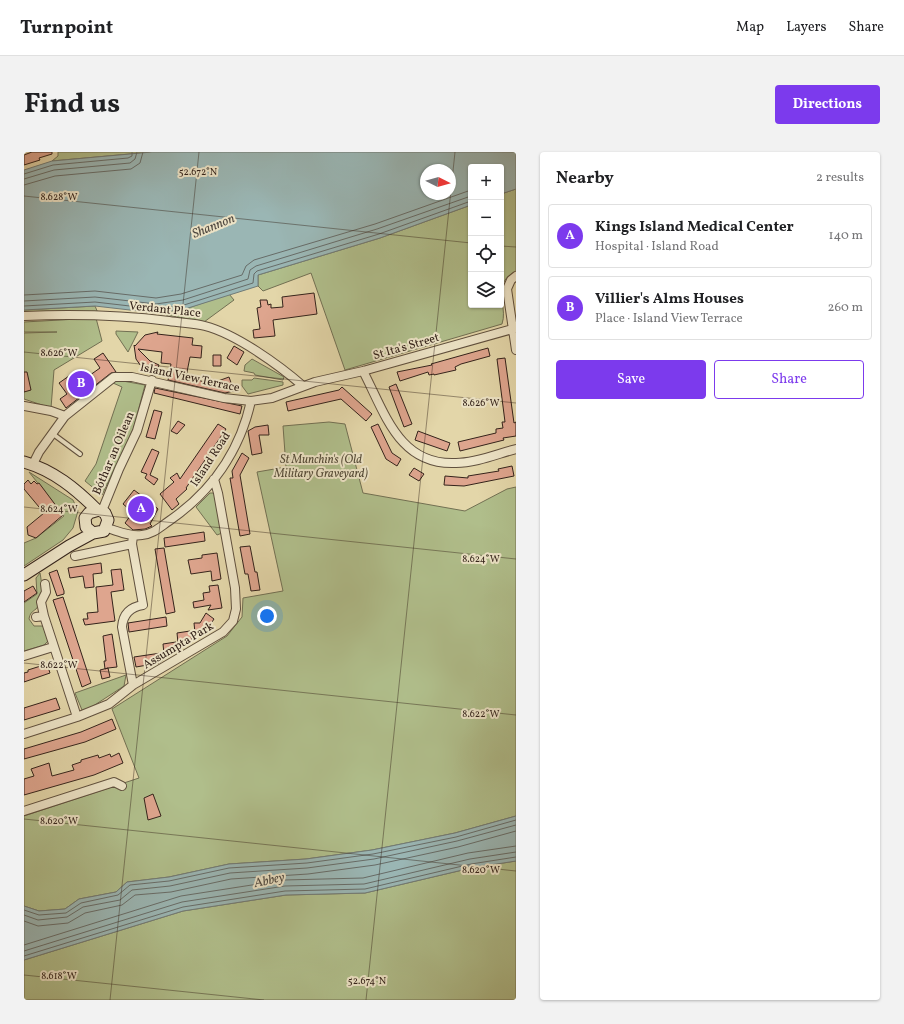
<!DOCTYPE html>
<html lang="en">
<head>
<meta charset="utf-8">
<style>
	:root { --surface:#fff; --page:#f2f2f2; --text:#202124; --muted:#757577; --line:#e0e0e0; --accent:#7c3aed }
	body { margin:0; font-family:Vollkorn,serif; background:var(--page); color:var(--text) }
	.controls { position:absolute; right:12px; top:12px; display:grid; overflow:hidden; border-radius:4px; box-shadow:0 1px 3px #0004 }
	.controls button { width:36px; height:36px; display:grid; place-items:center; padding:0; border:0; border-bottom:1px solid var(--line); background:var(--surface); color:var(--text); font:20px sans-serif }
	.compass { position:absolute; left:396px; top:12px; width:36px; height:36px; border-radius:50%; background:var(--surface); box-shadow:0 1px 3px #0004; rotate:96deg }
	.you { position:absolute; left:243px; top:464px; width:14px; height:14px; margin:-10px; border:3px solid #fff; border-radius:50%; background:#1a73e8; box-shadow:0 0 0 6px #1a73e833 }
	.badge { display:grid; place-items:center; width:26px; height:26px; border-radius:50%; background:var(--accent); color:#fff; font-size:13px; font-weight:700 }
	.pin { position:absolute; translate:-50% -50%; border:2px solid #fff; box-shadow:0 1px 4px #0006 }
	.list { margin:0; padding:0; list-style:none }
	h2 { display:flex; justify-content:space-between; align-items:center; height:52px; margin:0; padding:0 16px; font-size:17px }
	h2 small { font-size:13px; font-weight:400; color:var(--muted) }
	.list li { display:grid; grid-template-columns:26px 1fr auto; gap:12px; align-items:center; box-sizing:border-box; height:64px; margin:0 8px 8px; padding:0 8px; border:1px solid var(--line); border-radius:4px }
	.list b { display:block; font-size:15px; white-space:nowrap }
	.list p { margin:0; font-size:13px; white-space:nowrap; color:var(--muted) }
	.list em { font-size:13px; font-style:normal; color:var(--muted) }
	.actions { display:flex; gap:8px; padding:12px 16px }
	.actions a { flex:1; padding:9px 0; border:1px solid var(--accent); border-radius:4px; text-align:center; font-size:14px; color:var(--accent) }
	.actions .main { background:var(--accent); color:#fff }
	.icon { flex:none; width:22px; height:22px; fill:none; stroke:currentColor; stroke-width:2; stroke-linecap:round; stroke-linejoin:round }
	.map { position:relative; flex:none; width:492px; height:848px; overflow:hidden; border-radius:4px }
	header { display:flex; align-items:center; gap:24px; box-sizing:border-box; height:56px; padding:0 20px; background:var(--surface); border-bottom:1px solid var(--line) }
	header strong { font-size:19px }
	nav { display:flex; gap:22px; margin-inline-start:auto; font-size:14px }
	.intro { display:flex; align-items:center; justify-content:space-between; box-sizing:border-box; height:96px; padding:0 24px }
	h1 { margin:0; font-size:28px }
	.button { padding:10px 18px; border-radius:4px; background:var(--accent); color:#fff; font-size:14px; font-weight:700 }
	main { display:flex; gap:24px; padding:0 24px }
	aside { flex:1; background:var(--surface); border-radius:4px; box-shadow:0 1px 3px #0004 }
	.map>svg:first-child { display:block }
</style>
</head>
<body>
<header>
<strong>Turnpoint</strong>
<nav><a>Map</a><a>Layers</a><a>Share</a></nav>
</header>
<div class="intro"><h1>Find us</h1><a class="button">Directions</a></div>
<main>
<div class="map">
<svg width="492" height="848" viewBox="0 0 492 848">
	<rect width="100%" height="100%" fill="#e3d6a9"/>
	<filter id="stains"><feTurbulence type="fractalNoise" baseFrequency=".005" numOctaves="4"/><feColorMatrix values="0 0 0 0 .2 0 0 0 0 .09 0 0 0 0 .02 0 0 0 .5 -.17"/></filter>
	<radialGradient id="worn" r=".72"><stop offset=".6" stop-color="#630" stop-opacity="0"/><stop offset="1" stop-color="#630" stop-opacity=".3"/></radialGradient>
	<!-- green -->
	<path fill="#b0be8b" stroke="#727053" d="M34,0h94l-100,9 6,-5z
		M492,37v82c-4,3 -10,6 -12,11 -7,12 3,28 -2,42l-157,46 -34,-97 -48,18 -5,-5v-11l122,-37 91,-33v100h30v-111z
		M205,142l5,6 -30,22 -48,-9 29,-4z
		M71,154l3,7h-74v-3z
		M72,166l6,23 -48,29 -3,38 -27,-9v-66l33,-1h-33v-10z
		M92,179l22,1 -10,20 -12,-18z
		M228,207l32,18 -1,3 -28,-5 -1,-2 -10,-2 1,-6z
		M230,226l29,4v3l-35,9 -6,-8v-6h10z
		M93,228l28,5 -12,45 -31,65 -17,-14 11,-17 26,-77 -9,-4z
		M305,270l16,2 18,69 102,18 42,-22 9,-2v329l-61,17 -83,17 -66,9 -77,5 -60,13 -42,5 -11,10 -37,7 -14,10 -26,2 -15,-5v-90l115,-38 -27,-69 115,-73 15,-19 1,-19 40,-7 -26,-119 29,-5 -3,-41z
		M5,320l44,28 5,11 -5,17 -10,12 -39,26v-23l12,-5 28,-22z
		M186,341h3l2,2 7,38 -5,2 -21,-28z
		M16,421c2,10 4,28 -4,36 -4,3 -6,4 -7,10l5,7h9l5,15 -4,4 -20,6v-48l13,-9 -1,-16z
		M102,523l-2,11 -37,24h-5l-7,-17z
		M492,709v139h-492v-40l159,-49 103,-16 79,-2 106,-25z"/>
	<!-- water -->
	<path fill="#9ab6b4" stroke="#717b77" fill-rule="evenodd" d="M128,0h364v37l-15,5v-27h-30v38l-91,33 -122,37v11l-73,23 -29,4 -61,-7 -71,4v-140l28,-9zM402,18h24v24h-24z
		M492,664v45l-45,7 -106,25 -79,2 -103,16 -159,49v-54l15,5 26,-2 14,-10 37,-7 11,-10 42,-5 60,-13 77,-5 66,-9 83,-17z"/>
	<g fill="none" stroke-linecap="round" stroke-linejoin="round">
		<!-- shore -->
		<path stroke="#676c68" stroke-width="1" d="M0,22l29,-9 75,-7 4,-2v-4
			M0,27l30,-9 76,-7 5,-4 2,-7
			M0,33l31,-9 76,-7 9,-6 3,-11
			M0,143l71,-4 61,7 25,-4 61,-19 4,-9 8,-6 121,-36 96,-34
			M0,149l71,-4 61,7 27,-4 65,-21 2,-9 6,-4 121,-37 94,-33
			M0,154l71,-4 61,7 28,-4 69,-22 1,-9 3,-3 122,-37 92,-33
			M0,758l15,5 27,-2 15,-10 37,-8 12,-10 39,-4 60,-13 78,-5 66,-9 83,-17 60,-17
			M0,763l14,5 29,-3 16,-10 37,-7 12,-10 38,-4 60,-13 77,-5 67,-9 83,-18 59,-16
			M0,769l14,5 30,-3 17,-10 37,-8 13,-10 36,-3 60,-13 77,-5 67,-9 83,-18 58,-16
			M0,793l157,-49 103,-16 79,-2 105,-25 48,-7
			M0,799l158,-49 103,-16 79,-2 106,-25 46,-7
			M0,804l159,-49 102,-16 80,-2 106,-25 45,-7"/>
	</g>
	<!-- building -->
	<path fill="#dea58e" stroke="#34231b" d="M8,0h20v2l-13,4 1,2 -16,5v-10z
		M290,141l3,21 -44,6 2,16 -21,2 -1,-8 7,-1 -3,-21 4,-1 -1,-7h7l1,5 3,-1v4l12,-1 -1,-10z
		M134,180l-1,2 36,4 -1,7 10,1 -1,12 -11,-1 -4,20 26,7 1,-4 5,1 11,-4 5,14 -9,2 -57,-13 3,-16 -10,-1 1,-11 -24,-3 12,12 9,4 -3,9 -13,-5 -7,-10 -2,-14 1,1 10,-11z
		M210,194l10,6 -7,13 -10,-7z
		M464,196l2,8 -29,8 -6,3 1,3 -22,5v-1l-5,1 -1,-3 -28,9 -3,-9 35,-7 -1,-1z
		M79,201l13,19 -5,1 -45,35 -6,-9 7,-5 -8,-11 10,-7 7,9 24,-17 -6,-9z
		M189,203h8v11h-8z
		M481,206l9,65 2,-1v14l-13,2 1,2 -44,11 -2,-9 38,-9v-4l7,-1 -1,-6h3l-8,-63z
		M0,220h3l4,18 -7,2z
		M372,232l16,40 -8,3 -15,-40z
		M318,235l30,27 -6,7 -25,-22 -53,12 -2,-9 53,-12z
		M131,236l87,18 -2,8 -86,-21z
		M130,258l8,2 -7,27 -9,-2z
		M154,269l7,4 -8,9 -6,-3z
		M194,272l8,5 -40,59 1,1 -11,10 3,5 -7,6 -12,-16 14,-12 -4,-4 7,-5 3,6z
		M354,272l14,29 9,6 -4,7 -11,-7 -15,-32z
		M244,273l1,10h-10l3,18 -10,2 -4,-24 7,-4z
		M394,279l32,12 -3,8 -32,-11z
		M128,297l7,3 -9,23 8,4 -4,6 -9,-7 2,-4 -6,-2z
		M218,301l7,5 -9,17 10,59 -10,2 -10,-58h3l-1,-7z
		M488,314l2,10 -50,10 -20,-1 1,-9 23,2v-2l31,-5 -1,-2z
		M390,316l10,6 -5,7 -10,-6z
		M4,328l3,4 3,-3 3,3 2,-1 24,32 -27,23 -8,-3 -1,-8 17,-14 -20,-24v-5z
		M110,338l12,9 -7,11 11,-8 8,7 -8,15 2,2 -7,3 -12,1 -8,-7 6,-8 4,-1 -12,-10z
		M180,380l1,9 -40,6 -1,-9z
		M226,394l5,26h2l3,18 -9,1 -3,-17h-3l-5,-27z
		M140,396l11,64 -9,2 -11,-65z
		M193,401l4,26 -9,2 -1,-10 -20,3 -3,-14 14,-2v-3z
		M77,411l1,10 -9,1 1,13 -9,1 -2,-12 -13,2 -2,-10z
		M97,417l3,21 -13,2 4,29 -30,4 -2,-6h5l-1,-6 11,-1 -2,-25 17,-2 -2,-15z
		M33,418l7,21v3l-7,2 -8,-23z
		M194,433l4,23 -14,2 3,-5 -17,3 -1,-6 11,-2 -1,-7 7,-1 -1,-6z
		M9,434l4,7 -13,9v-11z
		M39,445l28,86 -9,4 -29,-87z
		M182,461l8,6 -6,9 1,3 -14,2 -1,-10h6z
		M142,465l1,9 -38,6 -1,-9z
		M166,479l2,10 -14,2 -1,-10z
		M88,482l5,33 -9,1 2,9 -8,2 -2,-9 8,-2 -3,1 -1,-8h2l-3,-25z
		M152,490l2,10 -14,2 -1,-10z
		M137,501l1,8 -3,2 -23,4 -2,-10z
		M23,512l3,9 -26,9v-9l4,-1v-2z
		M32,546l4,11 -36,11v-12z
		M88,567l4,10 -31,13 -61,17v-10l57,-17z
		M95,601l4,10 -29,12 -70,20v-16l10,-3 -3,-7 18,-6 3,13 22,-6 -2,-5 9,-3v-2l17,-5 1,3 11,-4 1,3z
		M129,642l8,22 -13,4 -4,-22z"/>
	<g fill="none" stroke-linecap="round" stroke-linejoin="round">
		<defs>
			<path id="service" d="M29,282l27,20"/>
			<path id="minor" d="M492,124l-5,4 -4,9 9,61
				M0,164c49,-2 97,-1 145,5 12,2 25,2 36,5 31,8 74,39 98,60
				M339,219c22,42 36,95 93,92 20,0 41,-9 60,-14
				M0,254l27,5 14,5
				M9,312l6,-12 26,-36 49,-39h18l92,21 27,3 21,-3 43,-16 48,-11 153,-43
				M78,359l17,-42 18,-38 15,-51
				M83,376c11,3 23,9 35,7 11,-1 18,-8 27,-14 42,-29 71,-70 82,-120
				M109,384l-1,8 11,61c-13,2 -20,9 -21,22l11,58
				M51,404l57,-12
				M20,464l-3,-14 5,-10 -1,-8
				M12,465l8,-1 33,101
				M0,504l29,-9
				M0,582l53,-17 32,-13 24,-19 90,-53 10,-11 3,-12 -1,-21 -17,-95 -4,-14
				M0,659l90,-29 8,4"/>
			<path id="secondary" d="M0,310c29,8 52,27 73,48
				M0,423l45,-29 24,-13 11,-2 4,-11 -3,-7 -6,-3 -10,3 -4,5 1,9 7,6"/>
		</defs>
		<!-- service casing -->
		<use href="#service" stroke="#60503e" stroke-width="6"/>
		<!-- minor casing -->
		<use href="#minor" stroke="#60503e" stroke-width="10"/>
		<!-- secondary casing -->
		<use href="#secondary" stroke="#34231b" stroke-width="13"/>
		<!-- service -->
		<use href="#service" stroke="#ede4c7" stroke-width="4"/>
		<!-- minor -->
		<use href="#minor" stroke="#ede4c7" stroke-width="8"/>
		<!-- secondary -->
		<use href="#secondary" stroke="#ede4c7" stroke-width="11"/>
	</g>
	<!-- ticks -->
	<path fill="none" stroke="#34231b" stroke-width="1" stroke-opacity="0.45" d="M0,44l447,47M477,94l15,1M0,200l492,51M0,355l492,52M0,511l492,52M0,667l492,52M0,823l240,25M86,848l89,-848M342,848l89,-848"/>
	<g text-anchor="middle" stroke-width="4" stroke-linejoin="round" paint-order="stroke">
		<!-- street labels -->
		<g font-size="12" fill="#34231b" stroke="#ede4c7">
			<text transform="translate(141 157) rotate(6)" y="4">Verdant Place</text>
			<text transform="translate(382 194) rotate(-16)" y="4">St Ita's Street</text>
			<text transform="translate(166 225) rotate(12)" y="4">Island View Terrace</text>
			<text transform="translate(89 301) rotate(-67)" y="4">Bóthar an Oilean</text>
			<text transform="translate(186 307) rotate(-57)" y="4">Island Road</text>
			<text transform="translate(154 493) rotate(-31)" y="4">Assumpta Park</text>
		</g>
		<!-- park labels -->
		<g font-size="12" font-style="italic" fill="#534a37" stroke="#ede4c7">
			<text x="297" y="311">St Munchin's (Old<tspan x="297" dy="14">Military Graveyard)</tspan></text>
		</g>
		<!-- water labels -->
		<g font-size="13" font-style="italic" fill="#4e4841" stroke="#ede4c7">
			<text transform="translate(189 73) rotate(-22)" y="5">Shannon</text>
			<text transform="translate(245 727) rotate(-13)" y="5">Abbey</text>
		</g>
	</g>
	<g font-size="10" text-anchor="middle" fill="#34231b" stroke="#ede4c7" stroke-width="4" stroke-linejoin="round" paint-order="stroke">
		<text x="174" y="23">52.672°N</text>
		<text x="35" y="48">8.628°W</text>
		<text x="35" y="204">8.626°W</text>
		<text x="457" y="254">8.626°W</text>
		<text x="35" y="360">8.624°W</text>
		<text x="457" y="410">8.624°W</text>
		<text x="35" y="516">8.622°W</text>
		<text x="457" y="565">8.622°W</text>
		<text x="35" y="672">8.620°W</text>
		<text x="457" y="721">8.620°W</text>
		<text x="35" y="827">8.618°W</text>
		<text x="343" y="832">52.674°N</text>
	</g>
	<rect width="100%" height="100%" filter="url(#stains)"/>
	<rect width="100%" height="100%" fill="url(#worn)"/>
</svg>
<div class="controls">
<button>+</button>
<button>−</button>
<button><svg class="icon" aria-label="locate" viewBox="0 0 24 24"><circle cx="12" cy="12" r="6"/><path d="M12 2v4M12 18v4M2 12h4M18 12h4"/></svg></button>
<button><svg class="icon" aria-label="layers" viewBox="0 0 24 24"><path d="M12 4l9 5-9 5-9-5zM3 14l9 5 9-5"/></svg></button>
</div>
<svg class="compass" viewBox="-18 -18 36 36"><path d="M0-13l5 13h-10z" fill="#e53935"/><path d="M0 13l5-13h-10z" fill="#757577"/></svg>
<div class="you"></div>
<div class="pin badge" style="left:117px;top:357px">A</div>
<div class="pin badge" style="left:57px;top:232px">B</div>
</div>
<aside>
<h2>Nearby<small>2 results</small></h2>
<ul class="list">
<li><span class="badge">A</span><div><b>Kings Island Medical Center</b><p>Hospital · Island Road</p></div><em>140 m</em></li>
<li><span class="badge">B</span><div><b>Villier's Alms Houses</b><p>Place · Island View Terrace</p></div><em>260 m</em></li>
</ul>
<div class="actions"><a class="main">Save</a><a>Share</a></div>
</aside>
</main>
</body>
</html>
